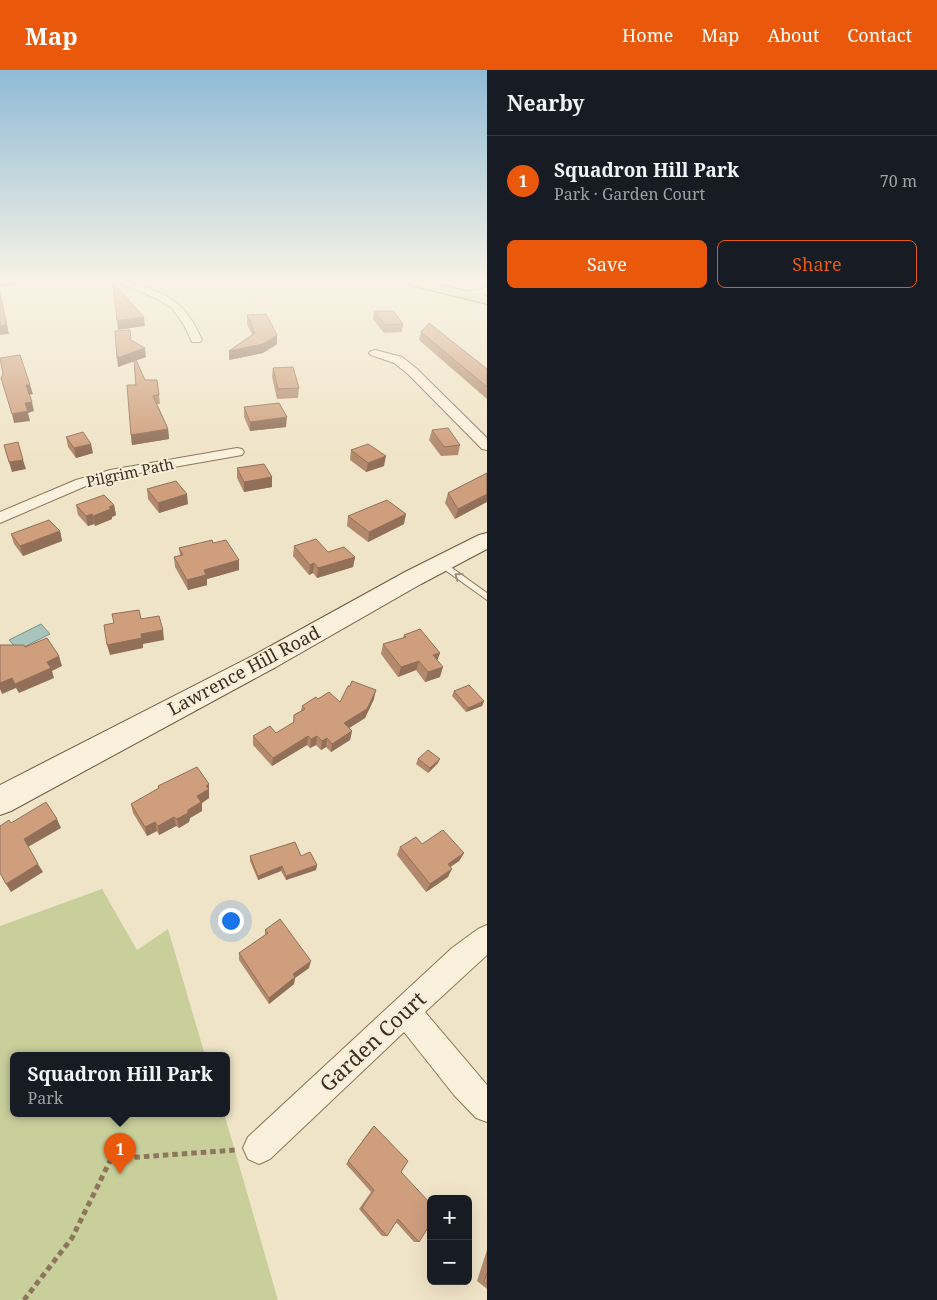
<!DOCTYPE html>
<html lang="en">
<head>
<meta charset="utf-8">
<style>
	:root { --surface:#171b24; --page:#20242c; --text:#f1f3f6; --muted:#9ea1a6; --line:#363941; --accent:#ea580c }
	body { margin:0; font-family:"Noto Serif",serif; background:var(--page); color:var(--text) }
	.controls { position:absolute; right:15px; bottom:15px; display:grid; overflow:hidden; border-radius:8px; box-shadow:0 5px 20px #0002 }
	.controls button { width:45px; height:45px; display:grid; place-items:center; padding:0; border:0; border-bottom:1px solid var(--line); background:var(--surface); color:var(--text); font:25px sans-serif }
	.you { position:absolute; left:230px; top:850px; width:18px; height:18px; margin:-12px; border:4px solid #fff; border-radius:50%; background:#1a73e8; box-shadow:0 0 0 8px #1a73e833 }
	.badge { display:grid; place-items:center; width:32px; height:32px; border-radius:50%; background:var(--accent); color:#fff; font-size:16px; font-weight:700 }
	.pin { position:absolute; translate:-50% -41px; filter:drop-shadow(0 1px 2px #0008) }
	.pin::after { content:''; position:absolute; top:26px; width:18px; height:15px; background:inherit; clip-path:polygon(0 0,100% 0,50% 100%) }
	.popup { position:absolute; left:10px; top:982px; width:220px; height:65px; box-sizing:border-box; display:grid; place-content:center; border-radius:8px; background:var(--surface); filter:drop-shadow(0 1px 4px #0005); font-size:16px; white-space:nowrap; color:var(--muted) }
	.popup b { font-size:19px; color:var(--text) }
	.popup::after { content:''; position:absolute; left:50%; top:100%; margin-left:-10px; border:10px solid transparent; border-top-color:var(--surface) }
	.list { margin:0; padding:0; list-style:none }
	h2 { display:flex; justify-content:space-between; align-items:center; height:65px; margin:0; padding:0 20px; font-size:21px }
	h2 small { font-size:16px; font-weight:400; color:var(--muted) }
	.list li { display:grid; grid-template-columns:32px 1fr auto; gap:15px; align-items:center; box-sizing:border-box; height:90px; padding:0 20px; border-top:1px solid var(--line) }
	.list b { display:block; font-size:19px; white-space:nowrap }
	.list p { margin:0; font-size:16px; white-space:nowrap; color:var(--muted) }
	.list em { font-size:16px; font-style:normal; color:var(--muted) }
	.actions { display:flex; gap:10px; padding:15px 20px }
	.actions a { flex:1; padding:11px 0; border:1px solid var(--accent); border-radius:8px; text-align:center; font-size:18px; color:var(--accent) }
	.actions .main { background:var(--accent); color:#fff }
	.map { position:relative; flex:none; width:487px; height:1230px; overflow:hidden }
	header { display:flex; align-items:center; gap:30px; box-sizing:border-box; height:70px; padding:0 25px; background:var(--accent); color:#fff }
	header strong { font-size:24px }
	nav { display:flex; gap:28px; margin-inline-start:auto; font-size:18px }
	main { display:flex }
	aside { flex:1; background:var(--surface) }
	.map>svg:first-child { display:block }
</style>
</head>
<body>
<header>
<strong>Map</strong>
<nav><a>Home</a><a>Map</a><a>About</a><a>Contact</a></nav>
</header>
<main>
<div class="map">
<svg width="487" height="1230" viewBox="0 0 487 1230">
	<rect width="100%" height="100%" fill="#f0e4c8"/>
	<!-- green -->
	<path fill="#c9cf9b" d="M102,819l35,61 31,-21 37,126h-191v58h210l54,187h-278v-374z"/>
	<!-- water -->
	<path fill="#a9c4bc" stroke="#6f938a" d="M41,554l9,10 -32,16 -9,-10z"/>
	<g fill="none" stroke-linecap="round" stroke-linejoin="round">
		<defs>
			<path id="lane" d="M441,490l46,33v7l-49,-35 -1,-2z"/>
			<path id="street" d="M117,212c11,-1 20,2 30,6 31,10 42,23 55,52l-2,2h-8l-8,-17 -12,-17 -17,-10z
				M487,218v6l-22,4 -5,-3 1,-2z
				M375,280l27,7 14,11 71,70v12l-5,-1 -74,-75 -14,-11 -23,-8 -2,-2 2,-2z
				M237,378l5,1 2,3 -2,3 -125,22 -31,9 -86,37v-11l76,-32 34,-10z
				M487,855v30l-62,57 62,73v37l-11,-4 -22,-23 -50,-63 -134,127 -11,5 -11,-5 -5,-11 5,-11 204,-189 26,-19z"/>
			<path id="secondary" d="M487,463v16l-66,35 -145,83 -265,144 -11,4v-30l258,-132 147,-81 74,-37z"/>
			<path id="primary" d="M408,212h22l57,14v8l-77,-19z"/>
		</defs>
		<!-- lane casing -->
		<use href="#lane" stroke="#8d765c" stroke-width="2"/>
		<!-- street casing -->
		<use href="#street" stroke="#8d765c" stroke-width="2"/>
		<!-- secondary casing -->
		<use href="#secondary" stroke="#6f573f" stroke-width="2"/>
		<!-- primary casing -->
		<use href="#primary" stroke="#5b4430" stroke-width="2"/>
		<!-- path -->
		<path stroke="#8d765c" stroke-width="5" stroke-dasharray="5.5 4" stroke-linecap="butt" d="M24,1230l48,-62 39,-79 125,-9"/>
		<!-- lane -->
		<use href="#lane" fill="#faf1dc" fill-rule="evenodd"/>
		<!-- street -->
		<use href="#street" fill="#faf1dc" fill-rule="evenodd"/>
		<!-- secondary -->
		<use href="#secondary" fill="#faf1dc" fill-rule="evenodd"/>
		<!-- primary -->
		<use href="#primary" fill="#f3d9a0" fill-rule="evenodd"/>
	</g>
	<!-- wall -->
	<path fill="#b2896c" d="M374,241l29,13 -1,8 -18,1 -11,-14z
		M247,245l30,29 -14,9 -34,7v-9l23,-16 -5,-11z
		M421,262l66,37v30l-68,-59z
		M131,270l15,17 -10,3 9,20 14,15 1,9h-3l11,25 1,10 -37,6 -1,-10 5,-50 -2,-24 -16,6z
		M273,298l26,20 -1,10 -21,1 -5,-22z
		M244,337l42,20 -36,4 -6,-14z
		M432,360l28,15 -2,10 -17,1 -12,-16z
		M66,367l27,16 -17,5 -8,-11z
		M351,380l33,16 -18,6 -16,-12z
		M237,398l35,9v10l-28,5 -7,-14z
		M487,403l-32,46 -10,-16 3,-10z
		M147,419l41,15 -29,9 -11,-14z
		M76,435h38l2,10 -4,2v2l-17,7 -1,-2 -6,2 -10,-11z
		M348,446l56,8 -36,18 -21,-16z
		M60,461l2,10 -39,15 -9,-12 -3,-10z
		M213,473l26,17v10l-32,9v6l-19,5 -13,-23 -1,-10 6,-2 -1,-7z
		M294,476l61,11 -2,10 -36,11 -4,-5 -4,2 -16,-19z
		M404,565l36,18 -3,7 3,17 -15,5 -9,-12 -18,7 -17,-23 2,-10 20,-6z
		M454,621l30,10 -2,5 -16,6 -14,-16z
		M318,629l22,3 34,-3 -9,19 -16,10 3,3 -2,9 -19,12 -5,-5 -5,3 -5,-5 -6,3 -3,-3 -35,21 -19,-21v-9l23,-3 17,-10 1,-8 7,-4 1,-5z
		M418,689l20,4 -10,10 -12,-9z
		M209,714v14l-7,5v8l-12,7 -1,4 -10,6 -3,-2 -17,9 -2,-4 -10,5 -14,-23 -2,-9 27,-15v-3z
		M422,774l42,9 -5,8 -9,6 -2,10 -22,15 -29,-37 3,-8z
		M250,786h51l16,9 -1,5 -30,10 -5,-9 -23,9 -8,-19z
		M265,860l44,38 -14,10 -1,6 -25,20 -30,-44v-7l26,-18z
		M374,1056l27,46 18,70h-5l-18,-20 -9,14h-5l-23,-27 12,-17 -25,-28 25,-35z
		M487,1180v39l-10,-8z"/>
	<!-- shaded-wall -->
	<path fill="#916f58" d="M0,212h14l1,3 -15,2z
		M0,221l9,43 -9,1z
		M144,247l1,9 -27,4 -1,-9z
		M277,265v9l-14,9 -34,7v-9z
		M145,278l1,9 -28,10 -1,-9z
		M26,315h4l3,9 -4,1z
		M32,332l2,9 -6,2 2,8 -16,2 -2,-9 13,-11z
		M287,347l-1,10 -36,4v-9z
		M168,359l1,10 -37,6 -1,-10z
		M91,374l2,9 -17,5 -2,-10z
		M386,386l-2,10 -18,6 2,-9z
		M23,390l3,9 -14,3 -3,-10z
		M272,407v10l-28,5v-10z
		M187,424l1,10 -29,9 -1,-10z
		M487,424v8l-32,17 3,-10z
		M114,435l2,10 -4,2v2l-17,7 -2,-10z
		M92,444l2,10 -6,2 -2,-10z
		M406,444l-2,10 -36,18 1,-10z
		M60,461l2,10 -39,15 -3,-10z
		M355,487l-2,10 -36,11 1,-10z
		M239,490v10l-32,9v6l-19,5 -1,-10 17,-10z
		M314,493l-1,10 -4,2 1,-10z
		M163,560l1,10 -21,4v4l-33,7 -3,-10 34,-11z
		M440,583l-4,10 -3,-8z
		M59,586l3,10 -10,5 2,7 -35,15 -3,-5 -14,6 -2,-5v-6z
		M419,591l-3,9 -18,7 3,-10z
		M443,597l-3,10 -15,5 3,-10z
		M376,620l-2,9 -9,19 -22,14 1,-9z
		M484,631l-2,5 -16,6 2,-4z
		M352,661l-2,9 -19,12 1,-8z
		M308,666l-1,9 -35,21 1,-8z
		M317,666l-1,9 -6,3 1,-9z
		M327,668l-1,9 -5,3 1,-9z
		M440,689l-2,4 -10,10 2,-5z
		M209,714v14l-7,5v8l-12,7 -1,4 -10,6 -2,-9 11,-9 9,-14 9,-10z
		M174,747l2,9 -17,9 -1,-9z
		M57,749l4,9 -33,19 -4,-8z
		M155,752l2,9 -10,5 -2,-9z
		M464,783l-5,8 -16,11 5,-8z
		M38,794l5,8 -32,20 -5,-8z
		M317,795l-1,5 -30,10v-4z
		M282,796l-1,5 -23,9v-4z
		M452,799l-4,8 -22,15 4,-8z
		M311,891l-2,7 -14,10 -1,6 -25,20v-6l24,-24z"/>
	<!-- building -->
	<path fill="#cf9f7d" stroke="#916f58" d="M113,213l31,34 -27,4z
		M0,224l6,31 -6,1z
		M374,241h19l10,13 -18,1z
		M266,244l11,21 -14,9 -34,7 26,-18 -8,-18z
		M429,253l58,46v18l-66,-55z
		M130,260l1,10 14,8 -28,10 -2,-27z
		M20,285l10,30h-4l6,17 -7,1 3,8 -16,3 -11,-36 2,-4 -3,-16z
		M134,290h2l9,20h12l2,15 -6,1 15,33 -37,6 -4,-50h9z
		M293,297l6,21 -21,1 -5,-21z
		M279,333l8,14 -37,5 -6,-15z
		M448,358l12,17 -16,2 -12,-17z
		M83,362l8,12 -17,4 -8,-11z
		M18,372l5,18 -14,2 -5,-17z
		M368,374l18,12 -18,7 -17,-13z
		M264,394l8,13 -28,5 -7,-14z
		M487,403v21l-29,15 -10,-16z
		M176,411l11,13 -29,9 -11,-14z
		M104,425l10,10 -5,2 2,2 -18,7 -1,-2 -6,2 -10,-11z
		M387,430l19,14 -37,18 -21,-16z
		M49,450l11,11 -40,15 -9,-12z
		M316,469l12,13 16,-5 11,10 -37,11 -4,-5 -4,2 -16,-19z
		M212,470l1,3 13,-3 13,20 -35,10 2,5 -19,5 -13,-23 9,-2 -4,-7z
		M139,540l2,9 18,-3 4,14 -22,4 1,4 -35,7 -3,-20 10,-2 -2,-9z
		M420,559l20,24 -7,2 10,12 -15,5 -9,-11 -18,6 -18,-23 23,-7 -2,-2z
		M47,568l12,18 -12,6 4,6 -36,16 -3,-6 -12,5v-38h24l1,2z
		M352,611l24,9 -9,19 -23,14 8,8 -20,13 -5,-6 -5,3 -5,-5 -6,3 -3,-3 -35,22 -20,-22 17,-10 6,7 18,-11v-7l11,-6 -3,-3 14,-9 2,2 11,-7 11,10 8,-16h2z
		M469,615l15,16 -16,7 -14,-17z
		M428,680l12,9 -10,9 -12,-9z
		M197,697l12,17 -3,2 3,3 -12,7 4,6 -13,8v3l-11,6 -3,-2 -16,9 -3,-4 -10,5 -14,-23 28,-16 -1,-2z
		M46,732l11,17 -33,20 14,25 -32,20 -6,-11v-47l9,-6 2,3z
		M443,760l21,23 -16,11 4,5 -22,15 -30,-37 16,-10 6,7z
		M295,772l6,14 9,-4 7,13 -31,11 -4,-10 -24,10 -8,-20z
		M280,849l31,42 -18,13 2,3 -26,21 -30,-45 29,-20 -3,-3z
		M374,1056l34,35 -7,11 30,32v19l-12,19 -21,-23 -11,17 -25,-28 12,-18 -26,-29z
		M487,1203v11l-3,-2z"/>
	<!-- one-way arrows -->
	<defs><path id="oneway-chevron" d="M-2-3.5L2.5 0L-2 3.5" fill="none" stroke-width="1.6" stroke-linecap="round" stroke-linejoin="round" transform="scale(1.25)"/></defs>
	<use stroke="#9c907e" href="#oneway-chevron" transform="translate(458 506) rotate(-144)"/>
	<!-- sky -->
	<linearGradient id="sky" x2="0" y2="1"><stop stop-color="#8fbad6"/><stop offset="0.55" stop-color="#f8f3e6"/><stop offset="1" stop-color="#f8f3e6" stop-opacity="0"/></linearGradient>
	<rect width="487" height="384" fill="url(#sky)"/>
	<g text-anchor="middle" stroke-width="4" stroke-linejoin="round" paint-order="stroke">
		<!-- far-street labels -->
		<g font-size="15" fill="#3d2e20" stroke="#f7eed8">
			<text transform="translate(130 403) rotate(-12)" y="5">Pilgrim Path</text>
		</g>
		<!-- street labels -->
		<g font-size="18" fill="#3d2e20" stroke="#f7eed8">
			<text transform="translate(244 601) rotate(-28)" y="6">Lawrence Hill Road</text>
		</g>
		<!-- near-street labels -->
		<g font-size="21" fill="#3d2e20" stroke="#f7eed8">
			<text transform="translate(373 972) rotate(-43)" y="7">Garden Court</text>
		</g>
	</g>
</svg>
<div class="controls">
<button>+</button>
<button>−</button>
</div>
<div class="you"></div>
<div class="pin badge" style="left:120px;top:1104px">1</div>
<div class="popup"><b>Squadron Hill Park</b>Park</div>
</div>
<aside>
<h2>Nearby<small></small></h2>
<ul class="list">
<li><span class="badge">1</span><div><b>Squadron Hill Park</b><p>Park · Garden Court</p></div><em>70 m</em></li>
</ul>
<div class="actions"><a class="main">Save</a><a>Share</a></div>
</aside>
</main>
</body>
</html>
